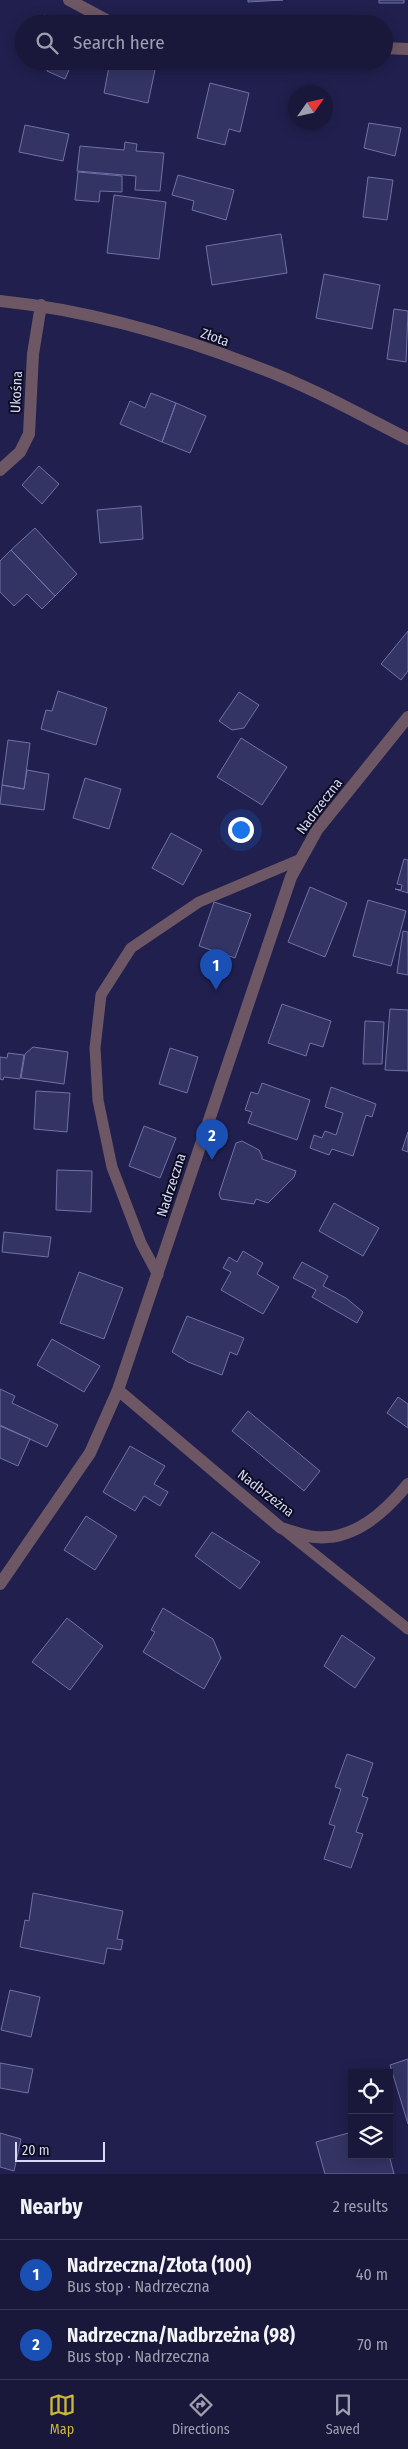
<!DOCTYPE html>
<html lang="en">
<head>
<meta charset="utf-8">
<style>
	:root { --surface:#19173a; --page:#262445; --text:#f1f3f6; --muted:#9f9faf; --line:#373654; --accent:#cbba39 }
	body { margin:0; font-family:"Fira Sans Condensed",sans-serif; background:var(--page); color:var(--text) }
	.controls { position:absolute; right:15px; bottom:15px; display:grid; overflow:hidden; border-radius:0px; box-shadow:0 2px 12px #0003 }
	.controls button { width:45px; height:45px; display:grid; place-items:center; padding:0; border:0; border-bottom:1px solid var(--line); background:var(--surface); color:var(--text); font:25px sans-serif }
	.compass { position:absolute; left:288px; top:85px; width:45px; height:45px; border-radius:50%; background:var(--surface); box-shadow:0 2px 12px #0003; rotate:56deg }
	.scale { position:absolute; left:15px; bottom:12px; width:90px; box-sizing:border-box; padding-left:5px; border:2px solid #d6d9f7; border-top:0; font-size:14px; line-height:18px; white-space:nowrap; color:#d6d9f7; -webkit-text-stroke:4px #0d0c21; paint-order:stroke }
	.you { position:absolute; left:240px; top:829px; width:18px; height:18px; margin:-12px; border:4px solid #fff; border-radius:50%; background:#1a73e8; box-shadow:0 0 0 8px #1a73e833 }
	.badge { display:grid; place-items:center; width:32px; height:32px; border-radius:50%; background:var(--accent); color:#fff; font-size:16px; font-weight:700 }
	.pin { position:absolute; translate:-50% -41px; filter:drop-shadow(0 1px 2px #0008) }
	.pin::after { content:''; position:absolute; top:26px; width:18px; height:15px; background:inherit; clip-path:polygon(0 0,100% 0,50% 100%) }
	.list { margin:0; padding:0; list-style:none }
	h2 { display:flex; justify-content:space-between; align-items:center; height:65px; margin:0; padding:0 20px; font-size:21px }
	h2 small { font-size:16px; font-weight:400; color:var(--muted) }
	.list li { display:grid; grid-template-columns:32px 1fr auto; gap:15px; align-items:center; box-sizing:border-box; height:70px; padding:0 20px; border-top:1px solid var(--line) }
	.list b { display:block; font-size:19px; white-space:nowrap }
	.list p { margin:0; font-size:16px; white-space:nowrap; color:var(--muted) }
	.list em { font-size:16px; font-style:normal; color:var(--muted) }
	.icon { flex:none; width:28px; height:28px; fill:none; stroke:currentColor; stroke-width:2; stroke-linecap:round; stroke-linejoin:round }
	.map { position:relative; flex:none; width:408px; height:2174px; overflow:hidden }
	.search { position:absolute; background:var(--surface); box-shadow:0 2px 12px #0003; left:15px; right:15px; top:15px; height:55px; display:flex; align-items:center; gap:12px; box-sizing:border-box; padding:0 18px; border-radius:28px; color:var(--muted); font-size:19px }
	.sheet { height:205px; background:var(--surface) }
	nav { display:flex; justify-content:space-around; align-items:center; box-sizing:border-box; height:70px; border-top:1px solid var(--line); background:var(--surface); font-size:14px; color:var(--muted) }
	nav a { display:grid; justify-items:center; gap:2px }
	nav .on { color:var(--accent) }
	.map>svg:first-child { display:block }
</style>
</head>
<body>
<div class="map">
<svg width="408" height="2174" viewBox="0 0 408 2174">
	<rect width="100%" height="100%" fill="#211f4d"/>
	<!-- building -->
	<path fill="#343464" stroke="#6f71a7" d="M248,0h35l-35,2z
		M379,0h25v3h-25z
		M44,15l22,9h-25z
		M38,61h35l-8,18 -18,-8 2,-5z
		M110,61h28l18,4 -8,38 -44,-10z
		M210,83l39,10 -9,39 -11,-3 -4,16 -28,-7z
		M369,123l32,5 -6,28 -31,-8z
		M25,125l44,9 -6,27 -44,-9z
		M125,142l12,2 -1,7 28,2 -4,38 -25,-1 1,-14 -59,-5 3,-25 44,4z
		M78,172l44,4v16l-22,-1 -1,11 -24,-2z
		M178,175l56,15 -8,30 -34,-10 2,-9 -22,-6z
		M368,177l25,3 -6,40 -24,-3z
		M114,195l52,7 -7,57 -52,-6z
		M281,234l6,39 -75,12 -6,-39z
		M324,274l56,11 -8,44 -56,-11z
		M394,309l14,2 -2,51 -19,-3z
		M151,393l25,10 -14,39 -42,-18 10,-23 15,7z
		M176,403l30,13 -16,37 -28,-11z
		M39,466l20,18 -17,20 -20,-19z
		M141,506l2,33 -43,4 -3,-33z
		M35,528l42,46 -22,22 -44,-46z
		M11,550l44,46 -13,13 -15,-15 -13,12 -14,-14v-31z
		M408,631v40l-7,9 -20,-16z
		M58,691l49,17 -11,37 -55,-16 5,-19 6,1z
		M239,692l20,13 -15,23 -12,2 -13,-9z
		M241,738l46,29 -25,38 -45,-28z
		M8,740l22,3 -6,46 -22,-4z
		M27,770l22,4 -5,36 -44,-6 2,-19 22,4z
		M85,778l36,11 -12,40 -36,-11z
		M171,833l31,17 -19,35 -31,-17z
		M404,859l4,1v33l-13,-4 6,1 1,-5 -5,-1z
		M310,887l37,16 -22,54 -37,-15z
		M368,900l38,11 -15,55 -38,-10z
		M214,902l37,12 -16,44 -36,-12z
		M403,931l5,1v43l-11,-2z
		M282,1004l49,17 -8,26 -13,-4 -4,13 -38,-13z
		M390,1009l18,1v61l-23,-1z
		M365,1021l19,1 -2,42h-19z
		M33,1047l35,5 -4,32 -43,-6 4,-24z
		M170,1048l28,9 -11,36 -28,-9z
		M8,1053l16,2 -4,24 -16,-2 -1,3 -3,-1v-22l7,1z
		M262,1083l48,17 -13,40 -49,-17 4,-11 -7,-2 6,-18 7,2z
		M331,1087l45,17 -4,13 -6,-2 -13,41 -21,-7 -3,6 -19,-7 4,-13 8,3 3,-7 11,4 7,-22 -18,-6z
		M36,1091l34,2 -3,39 -33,-3z
		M144,1126l32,12 -16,40 -31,-12z
		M408,1132v20l-6,-2z
		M242,1141l17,9 3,6v3l34,12 -2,6 -26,26 -12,-4 -2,5 -33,-5 -2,-5 17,-51z
		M57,1170l35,1 -1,41 -35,-2z
		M334,1203l45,25 -16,28 -44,-25z
		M4,1232l47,5 -3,20 -46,-5z
		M243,1251l20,12 -6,11 22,13 -16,27 -42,-24 10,-18 -8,-4 6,-11 8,5z
		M302,1262l26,14 -5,10 23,12 17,14 -6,11 -45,-26 4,-7 -23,-12z
		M79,1272l44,16 -19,51 -44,-16z
		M187,1316l57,22 -7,17 -7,-3 -8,23 -34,-13 -16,-10z
		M52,1339l48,27 -16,26 -47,-27z
		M0,1389l15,7 -3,7 46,22 -11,22 -47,-22z
		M398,1397l10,7v24l-21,-15z
		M248,1411l72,60 -16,20 -72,-60z
		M0,1426l30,13 -12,27 -18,-8z
		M130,1446l35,20 -11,18 14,8 -8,14 -16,-10 -9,15 -32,-19z
		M86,1516l31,20 -22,34 -31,-20z
		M212,1532l48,30 -20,27 -45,-33z
		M163,1608l50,31 8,19 -17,31 -61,-37 12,-20 -4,-2z
		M67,1618l36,28 -33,44 -38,-28z
		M342,1635l33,23 -20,30 -31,-22z
		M347,1754l26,9 -11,33 6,2 -12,34 7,2 -12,34 -27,-9 11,-33 -6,-2 12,-35 -6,-2z
		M33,1893l90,18 -6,28 6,1 -2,10 -14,-2 -3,16 -84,-17 5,-27 4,1z
		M10,1990l30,7 -9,40 -30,-7z
		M408,2059v65l-18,-59z
		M0,2063l33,6 -5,24 -28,-5z
		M352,2132v23h37l5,19h-69l-9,-32z
		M0,2133l21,6 -7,32 -14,-4z"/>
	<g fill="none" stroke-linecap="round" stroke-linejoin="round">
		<!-- lane -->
		<path stroke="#6e5765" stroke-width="11" d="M158,1275l-17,-32 -29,-76 -14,-67 -3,-52 6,-53 30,-47 68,-46 102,-43
			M283,1529l125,100"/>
		<!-- street -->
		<path stroke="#6e5765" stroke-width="12" d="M69,0l45,24
			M384,48l24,1
			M0,301c87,9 175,34 257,66 52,19 102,47 151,72
			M0,470l20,-18 9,-18 4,-80 8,-49
			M118,1390l163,138c11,3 23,8 34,9 39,4 70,-25 93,-53
			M0,1584l90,-131 28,-63 173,-513 26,-47 91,-113"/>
	</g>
	<g text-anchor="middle" stroke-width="4" stroke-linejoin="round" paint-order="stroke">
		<!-- street labels -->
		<g font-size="14" fill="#d6d9f7" stroke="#0d0c21">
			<text transform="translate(215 337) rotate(19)" y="5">Złota</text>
			<text transform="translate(16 392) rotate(-87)" y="5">Ukośna</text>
			<text transform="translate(319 806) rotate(-53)" y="5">Nadrzeczna</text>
			<text transform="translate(171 1185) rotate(-72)" y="5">Nadrzeczna</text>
			<text transform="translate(266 1493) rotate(38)" y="5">Nadbrzeżna</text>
		</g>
	</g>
</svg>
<div class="controls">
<button><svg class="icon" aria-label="locate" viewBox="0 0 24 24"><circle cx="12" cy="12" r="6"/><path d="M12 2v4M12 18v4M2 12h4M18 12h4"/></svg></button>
<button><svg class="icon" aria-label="layers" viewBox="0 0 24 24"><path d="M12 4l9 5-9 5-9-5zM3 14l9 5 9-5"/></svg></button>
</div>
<svg class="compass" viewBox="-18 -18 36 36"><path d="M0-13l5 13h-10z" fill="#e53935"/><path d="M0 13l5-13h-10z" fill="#9f9faf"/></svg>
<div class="scale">20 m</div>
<div class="you"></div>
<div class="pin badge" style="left:216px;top:990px;background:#1a4fb4">1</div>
<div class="pin badge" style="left:212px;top:1160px;background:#1a4fb4">2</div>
<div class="search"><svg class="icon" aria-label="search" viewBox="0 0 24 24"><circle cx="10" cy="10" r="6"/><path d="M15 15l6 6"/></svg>Search here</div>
</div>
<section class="sheet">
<h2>Nearby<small>2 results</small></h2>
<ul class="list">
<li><span class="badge" style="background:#1a4fb4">1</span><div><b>Nadrzeczna/Złota (100)</b><p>Bus stop · Nadrzeczna</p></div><em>40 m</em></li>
<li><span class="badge" style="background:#1a4fb4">2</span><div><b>Nadrzeczna/Nadbrzeżna (98)</b><p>Bus stop · Nadrzeczna</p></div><em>70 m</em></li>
</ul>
</section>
<nav>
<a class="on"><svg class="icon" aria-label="map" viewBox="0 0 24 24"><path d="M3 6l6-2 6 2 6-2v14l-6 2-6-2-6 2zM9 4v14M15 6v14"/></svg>Map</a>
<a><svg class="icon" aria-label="directions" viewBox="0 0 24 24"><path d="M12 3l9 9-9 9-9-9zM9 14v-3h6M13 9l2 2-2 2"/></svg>Directions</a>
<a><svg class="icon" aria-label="saved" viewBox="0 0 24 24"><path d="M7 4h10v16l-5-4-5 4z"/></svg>Saved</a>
</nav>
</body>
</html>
